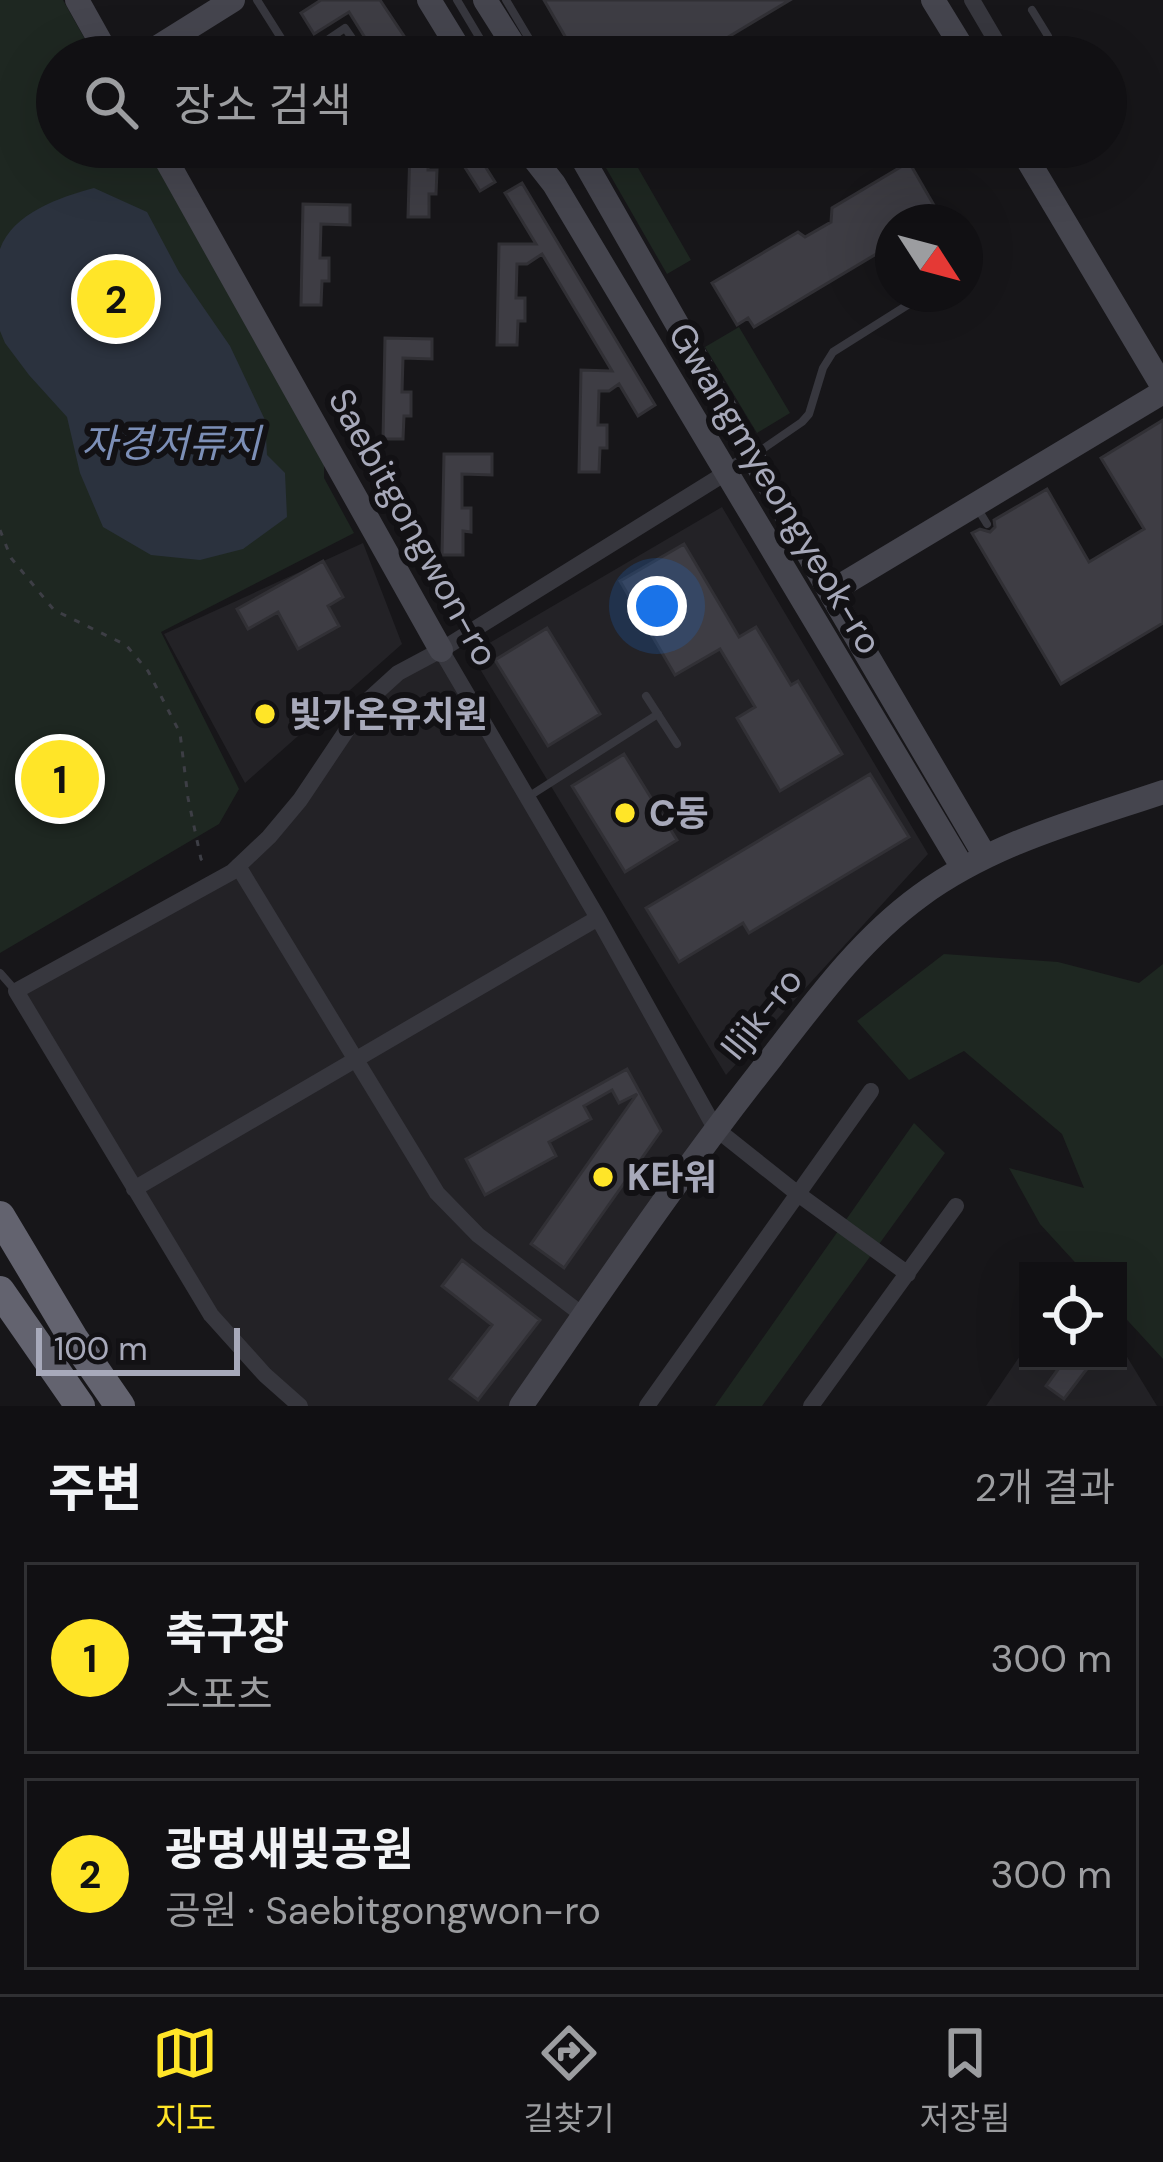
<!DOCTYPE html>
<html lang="ko">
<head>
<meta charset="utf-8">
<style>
	:root { --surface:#111013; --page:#1a191c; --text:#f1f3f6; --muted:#9c9da0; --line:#303033; --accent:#ffe528 }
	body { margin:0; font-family:"DM Sans","Noto Sans KR",sans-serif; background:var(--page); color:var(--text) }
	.controls { position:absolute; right:36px; bottom:36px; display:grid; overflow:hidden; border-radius:0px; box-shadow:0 12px 48px #0002 }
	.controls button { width:108px; height:108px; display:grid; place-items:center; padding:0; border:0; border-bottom:3px solid var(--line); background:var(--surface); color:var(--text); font:60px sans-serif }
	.compass { position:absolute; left:875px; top:204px; width:108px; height:108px; border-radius:50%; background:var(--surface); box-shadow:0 12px 48px #0002; rotate:126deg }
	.scale { position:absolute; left:36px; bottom:30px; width:204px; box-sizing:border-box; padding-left:12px; border:6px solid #a7a9ba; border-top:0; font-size:33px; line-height:42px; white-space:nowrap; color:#a7a9ba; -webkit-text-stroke:9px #121114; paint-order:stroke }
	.you { position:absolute; left:657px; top:606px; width:42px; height:42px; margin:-30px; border:9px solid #fff; border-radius:50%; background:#1a73e8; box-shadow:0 0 0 18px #1a73e833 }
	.badge { display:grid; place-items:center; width:78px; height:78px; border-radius:50%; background:var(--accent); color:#111; font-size:39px; font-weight:700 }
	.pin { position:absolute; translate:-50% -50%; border:6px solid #fff; box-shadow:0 3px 12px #0006 }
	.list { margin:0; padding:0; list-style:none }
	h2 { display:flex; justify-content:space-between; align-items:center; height:156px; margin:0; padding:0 48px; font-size:51px }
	h2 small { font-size:39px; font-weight:400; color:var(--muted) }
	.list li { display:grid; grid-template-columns:78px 1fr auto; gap:36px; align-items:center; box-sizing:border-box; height:192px; margin:0 24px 24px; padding:0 24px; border:3px solid var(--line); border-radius:0px }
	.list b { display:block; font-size:45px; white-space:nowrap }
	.list p { margin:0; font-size:39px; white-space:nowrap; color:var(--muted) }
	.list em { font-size:39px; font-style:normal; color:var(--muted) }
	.icon { flex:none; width:66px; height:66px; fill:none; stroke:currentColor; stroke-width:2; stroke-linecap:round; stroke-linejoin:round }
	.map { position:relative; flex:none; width:1163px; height:1406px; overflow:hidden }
	.search { position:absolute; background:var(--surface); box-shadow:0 12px 48px #0002; left:36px; right:36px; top:36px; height:132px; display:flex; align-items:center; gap:30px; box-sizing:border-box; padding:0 42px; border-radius:66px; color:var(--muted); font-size:45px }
	.sheet { height:588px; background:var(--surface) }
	nav { display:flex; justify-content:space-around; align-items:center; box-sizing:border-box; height:168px; border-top:3px solid var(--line); background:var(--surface); font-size:33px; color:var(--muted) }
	nav a { display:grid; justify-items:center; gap:6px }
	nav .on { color:var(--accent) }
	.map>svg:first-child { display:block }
</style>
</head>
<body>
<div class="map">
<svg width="1163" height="1406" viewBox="0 0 1163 1406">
	<rect width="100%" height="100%" fill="#171619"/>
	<!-- built -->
	<path fill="#232226" d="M722,507l206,347 -202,221 -246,-406 6,-24z
		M363,543l39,101 -157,139 -81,-149z
		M441,650l274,478 -195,278h-220l-89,-91 -195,-324 216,-119 37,-35 96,-134z
		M1118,1342l39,64h-171l42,-62v17h90z"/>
	<!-- green -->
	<path fill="#1e2721" d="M0,0h63l32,57h-38v90h89l178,314v17l30,55 -193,99 78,157 -20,35 -219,129z
		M594,147h32l65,113 -24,14z
		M739,327l51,86 -33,20 -52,-86z
		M944,954l114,8 81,21 24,-19v395l-45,-49v-39h-35l-43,-47 -31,-56 75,20 -22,-54 -98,-83 -55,29 -52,-59z
		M914,1123l31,30 -183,253h-47z"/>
	<!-- water -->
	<path fill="#2b323e" d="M94,188l53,24 32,60 51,74 35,74 2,35 18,18 2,44 -44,32 -43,11 -49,-5 -48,-28 -23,-54 -13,-56 -38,-42 -24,-32 -5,-12v-82c13,-36 60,-52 94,-61z"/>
	<!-- building -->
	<path fill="#3e3d44" stroke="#313035" stroke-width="3" d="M321,0h59l38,57h-24l-10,-16 -12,8 -23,-37 -35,22 -13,-21z
		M544,0h246l-95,57h-118z
		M410,147h18v23h9l-1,24h-7v23h-21z
		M452,147h21l22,35 -15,9z
		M909,162l26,45 -18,11 2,4h-26v22l-139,83 -6,-9 -11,7 -25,-42 86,-51 7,5 26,-15 1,-14z
		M522,183l133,222 -17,11 -19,-32 -10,7h-10l-1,34h9v23h-7l-1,24h-20l2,-102 31,1 -70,-117 -15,10h-10l-1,34h9v23h-7l-1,24h-20l2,-101h37l-31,-51z
		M303,204l47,1v20l-29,-1 -1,34h9v23h-7l-1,24h-20z
		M385,338l47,1v20l-29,-1 -1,34h9v24h-7l-1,23h-20z
		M1163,420v203l-102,61 -89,-151 8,-4 10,3 5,-5 -1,-7 53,-31 42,73 55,-33 -43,-71z
		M444,454h48v21l-30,-1v34h9v24l-8,-1v24h-21z
		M684,544l55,93 17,-10 35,58 7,-4 44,73 -62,37 -43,-73 18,-11 -35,-58 -45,26 -55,-94z
		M323,561l20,36 -15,9 11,20 -41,23 -20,-37 -30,17 -11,-20z
		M547,628l53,86 -52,32 -53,-86z
		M624,754l53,86 -52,32 -53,-86z
		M870,774l39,63 -160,96 -6,-10 -64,39 -33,-54z
		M627,1069l34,62 -97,137 -33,-24 106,-150 -18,9 -7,-13 -28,16 7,13 -42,23 7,14 -71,39 -19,-36z
		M462,1260l78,60 -62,80 -28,-21 42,-54 -50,-39z
		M1064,1361h29l-29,38 -18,-13z"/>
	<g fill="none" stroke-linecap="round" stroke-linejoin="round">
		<!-- path -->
		<path stroke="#3d3e45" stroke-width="3" stroke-dasharray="6 9" stroke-linecap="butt" d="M0,530l11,28 43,52 72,35 22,26 32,62 8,65 13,61 6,7"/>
		<!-- lane -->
		<path stroke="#37373e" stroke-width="8" d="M257,0l36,57
			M457,0l34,57
			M506,0l34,57
			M1032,10l16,26
			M302,57l43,-29 20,29
			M754,455l48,-33 7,-8 14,-46 10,-16 92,-58
			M976,506l11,18
			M646,696l31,48
			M528,797l130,-83
			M0,973l15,17"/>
		<!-- street -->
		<path stroke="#37373e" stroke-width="16" d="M972,0l27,46 5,-2 8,13
			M441,650l157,268 117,210 83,66 110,80
			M238,866l199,327 41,42 106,81
			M134,1189l464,-271
			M300,1406l-35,-31 -54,-60 -195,-324 216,-119 37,-35 31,-37 65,-97 33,-30 43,-23 312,-194
			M647,1406l224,-315
			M811,1406l145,-200"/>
		<!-- secondary -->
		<path stroke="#45454e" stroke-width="24" d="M77,0l32,57
			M429,0l35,57
			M485,0l36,57
			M933,0l35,57
			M142,57l91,-57
			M159,147l282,503
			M525,147l29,37 409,684
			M576,147l254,445 155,264
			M1020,147l143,240
			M830,592l333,-200
			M521,1406c82,-118 162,-237 251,-349 45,-58 89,-118 148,-161 72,-53 160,-76 243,-104"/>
		<!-- highway -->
		<path stroke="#63636f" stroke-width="30" d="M0,1216l73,122 47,68
			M0,1291l80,115"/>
		<!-- rail -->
		<path stroke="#4a4a53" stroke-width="4.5" stroke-dasharray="15 12" stroke-linecap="butt" d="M739,37l11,20
			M792,147l9,15"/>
	</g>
	<!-- markers -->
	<g fill="#ffe528" stroke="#121114" stroke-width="4.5">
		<circle cx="265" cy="714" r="12"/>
		<circle cx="625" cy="813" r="12"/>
		<circle cx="603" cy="1177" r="12"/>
	</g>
	<g text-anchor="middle" stroke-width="12" stroke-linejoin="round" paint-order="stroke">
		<!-- street labels -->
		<g font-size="36" fill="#a7a9ba" stroke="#121114">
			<text transform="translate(776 488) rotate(59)" y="13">Gwangmyeongyeok-ro</text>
			<text transform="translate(414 527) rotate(61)" y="13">Saebitgongwon-ro</text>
			<text transform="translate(761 1013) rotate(-51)" y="13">Iljik-ro</text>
		</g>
		<!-- poi labels -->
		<g font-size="36" font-weight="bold" fill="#a7a9ba" stroke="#121114" text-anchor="start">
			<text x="289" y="727">빛가온유치원</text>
			<text x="649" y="826">C동</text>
			<text x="627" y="1190">K타워</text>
		</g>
		<!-- water labels -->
		<g font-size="39" font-style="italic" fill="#7c8fb7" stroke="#121114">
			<text x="171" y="457">자경저류지</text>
		</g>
	</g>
</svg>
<div class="controls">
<button><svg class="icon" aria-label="locate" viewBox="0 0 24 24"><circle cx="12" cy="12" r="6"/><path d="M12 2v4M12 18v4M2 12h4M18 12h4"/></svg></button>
</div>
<svg class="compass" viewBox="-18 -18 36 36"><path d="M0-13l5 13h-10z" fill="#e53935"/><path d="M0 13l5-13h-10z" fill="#9c9da0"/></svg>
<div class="scale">100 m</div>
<div class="you"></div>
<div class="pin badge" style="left:60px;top:779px">1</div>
<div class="pin badge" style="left:116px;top:299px">2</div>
<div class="search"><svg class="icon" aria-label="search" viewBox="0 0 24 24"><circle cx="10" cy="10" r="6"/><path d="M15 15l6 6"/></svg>장소 검색</div>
</div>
<section class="sheet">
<h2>주변<small>2개 결과</small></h2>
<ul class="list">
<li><span class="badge">1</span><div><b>축구장</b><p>스포츠</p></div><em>300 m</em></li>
<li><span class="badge">2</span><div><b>광명새빛공원</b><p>공원 · Saebitgongwon-ro</p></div><em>300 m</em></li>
</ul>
</section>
<nav>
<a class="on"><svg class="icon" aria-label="map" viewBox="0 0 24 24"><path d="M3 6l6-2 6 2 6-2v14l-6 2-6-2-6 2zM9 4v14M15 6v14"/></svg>지도</a>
<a><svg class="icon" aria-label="directions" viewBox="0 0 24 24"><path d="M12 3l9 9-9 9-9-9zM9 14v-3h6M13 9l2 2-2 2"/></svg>길찾기</a>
<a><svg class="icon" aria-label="saved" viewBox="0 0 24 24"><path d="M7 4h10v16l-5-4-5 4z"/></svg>저장됨</a>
</nav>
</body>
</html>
